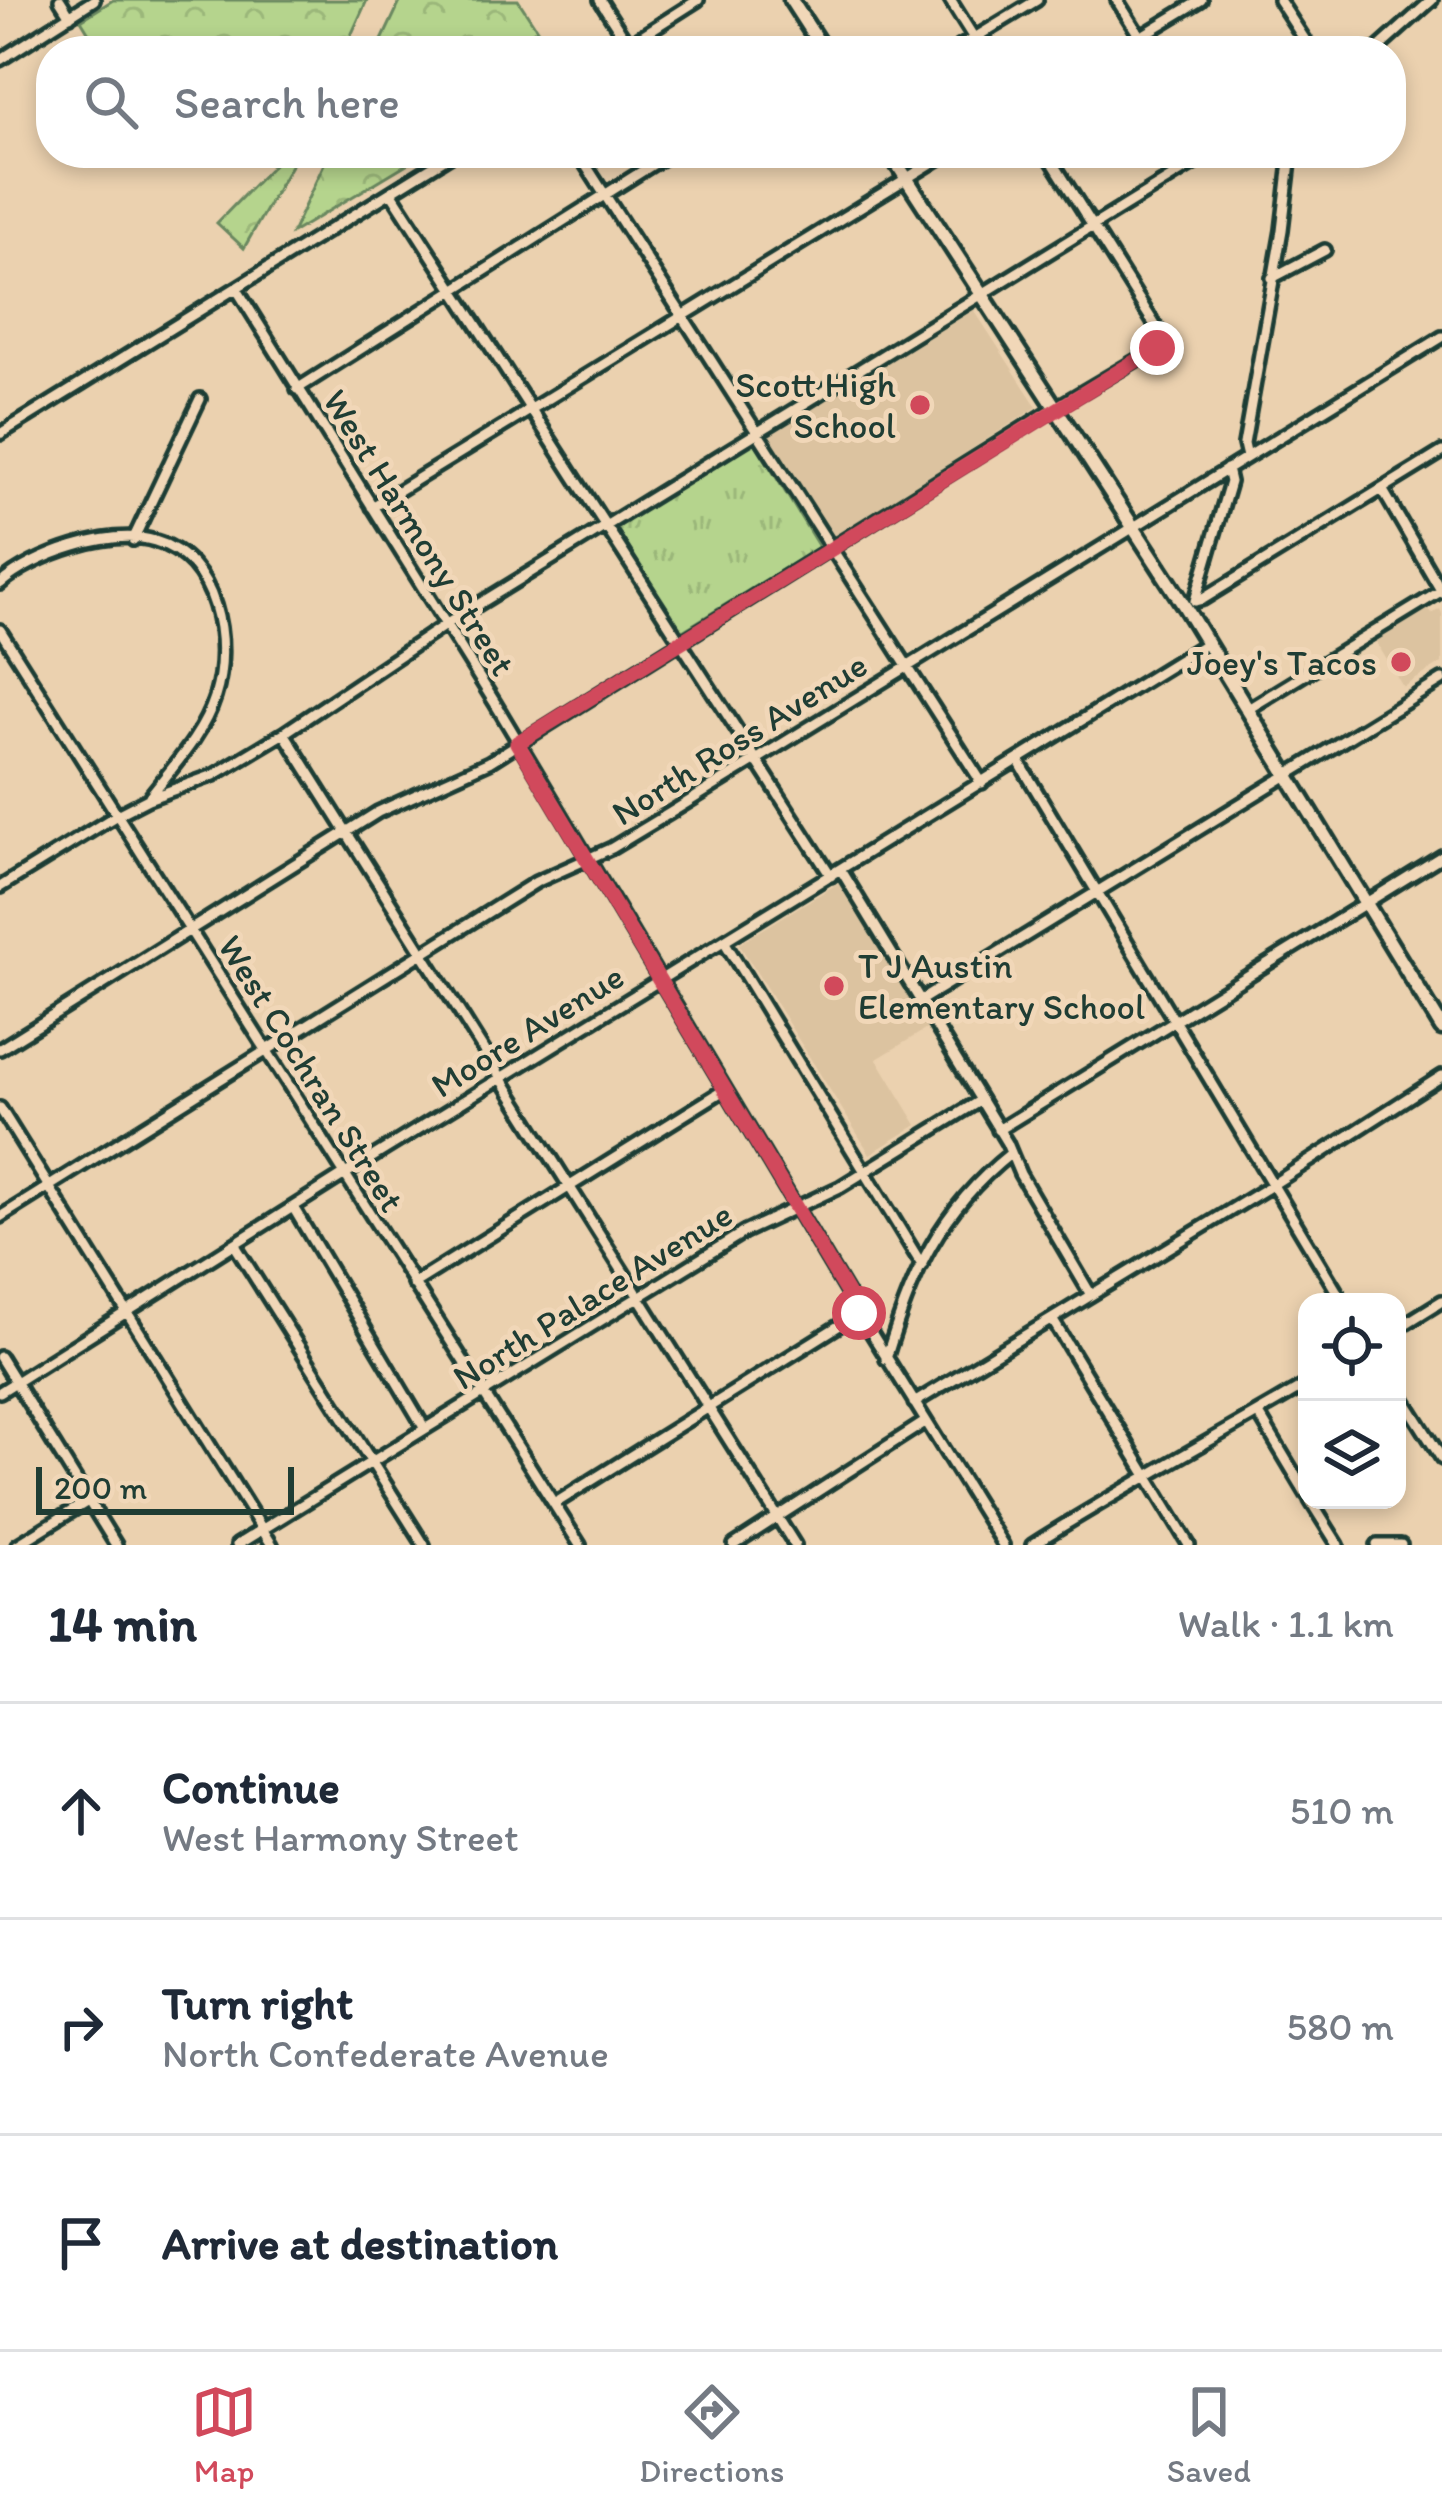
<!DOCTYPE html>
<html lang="en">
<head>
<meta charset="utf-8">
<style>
	:root { --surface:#fff; --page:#f6f6f7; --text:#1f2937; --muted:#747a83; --line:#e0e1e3; --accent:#d1495b }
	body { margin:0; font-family:Itim,sans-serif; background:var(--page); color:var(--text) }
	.controls { position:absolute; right:36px; bottom:36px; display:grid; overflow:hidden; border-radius:24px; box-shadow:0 6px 18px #0003 }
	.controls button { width:108px; height:108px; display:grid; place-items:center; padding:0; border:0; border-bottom:3px solid var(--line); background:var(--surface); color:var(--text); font:60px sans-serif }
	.scale { position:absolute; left:36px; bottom:30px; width:258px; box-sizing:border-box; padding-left:12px; border:6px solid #1f3d34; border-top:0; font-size:33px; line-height:42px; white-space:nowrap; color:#1f3d34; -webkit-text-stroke:9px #f1d7b8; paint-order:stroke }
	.stop { position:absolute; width:36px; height:36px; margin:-27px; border:9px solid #d1495b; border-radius:50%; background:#fff }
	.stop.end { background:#d1495b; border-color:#fff; box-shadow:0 3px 12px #0008 }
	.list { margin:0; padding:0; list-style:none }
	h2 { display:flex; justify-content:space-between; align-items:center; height:156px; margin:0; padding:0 48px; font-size:51px }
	h2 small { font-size:39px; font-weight:400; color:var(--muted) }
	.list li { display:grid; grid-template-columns:78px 1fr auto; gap:36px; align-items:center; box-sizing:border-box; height:216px; padding:0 48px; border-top:3px solid var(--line) }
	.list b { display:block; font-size:45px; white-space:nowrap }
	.list p { margin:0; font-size:39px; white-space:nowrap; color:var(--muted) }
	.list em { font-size:39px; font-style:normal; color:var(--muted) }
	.icon { flex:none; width:66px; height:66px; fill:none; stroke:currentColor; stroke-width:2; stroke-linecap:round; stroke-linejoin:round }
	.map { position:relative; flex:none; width:1442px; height:1545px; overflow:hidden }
	.search { position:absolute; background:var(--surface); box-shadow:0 6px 18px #0003; left:36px; right:36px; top:36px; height:132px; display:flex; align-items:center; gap:30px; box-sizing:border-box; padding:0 42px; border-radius:48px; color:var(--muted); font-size:45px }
	.sheet { height:804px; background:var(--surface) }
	nav { display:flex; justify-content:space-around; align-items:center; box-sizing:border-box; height:168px; border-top:3px solid var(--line); background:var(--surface); font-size:33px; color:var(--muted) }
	nav a { display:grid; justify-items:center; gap:6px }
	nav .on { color:var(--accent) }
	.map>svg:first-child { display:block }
</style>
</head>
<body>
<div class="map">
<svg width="1442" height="1545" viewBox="0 0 1442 1545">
	<defs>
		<pattern id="forest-crowns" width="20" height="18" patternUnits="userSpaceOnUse" patternTransform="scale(3)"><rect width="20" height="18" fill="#b5d48d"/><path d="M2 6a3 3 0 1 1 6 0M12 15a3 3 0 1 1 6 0" fill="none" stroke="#9bb77a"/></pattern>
		<pattern id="park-tufts" width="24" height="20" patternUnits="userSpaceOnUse" patternTransform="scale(3)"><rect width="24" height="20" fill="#b5d48d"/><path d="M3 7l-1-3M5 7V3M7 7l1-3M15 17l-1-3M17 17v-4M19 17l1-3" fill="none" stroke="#9bb77a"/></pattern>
	</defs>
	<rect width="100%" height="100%" fill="#ebd1af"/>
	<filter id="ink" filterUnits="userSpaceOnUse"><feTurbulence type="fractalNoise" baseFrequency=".00833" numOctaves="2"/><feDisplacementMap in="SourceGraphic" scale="24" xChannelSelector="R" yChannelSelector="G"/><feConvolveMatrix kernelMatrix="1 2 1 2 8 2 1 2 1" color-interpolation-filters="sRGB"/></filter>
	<g filter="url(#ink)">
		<!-- built -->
		<path fill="#dcc3a0" d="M974,310l63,97 -218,140 -65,-106z
			M1428,608l4,6 8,-5 2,5v49l-39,24 -28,-47z
			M838,883l90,145 -51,31 40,66 -47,29 -131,-210z"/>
		<!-- forest -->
		<path fill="url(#forest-crowns)" stroke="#6a8860" stroke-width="3" d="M113,0h254l-23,51h-244l-19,-31z
			M401,0h117l19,29 -32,22h-128z
			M273,153h25l-54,95 -27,-25 60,-62z
			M329,153h96l-133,80z"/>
		<!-- park -->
		<path fill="url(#park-tufts)" stroke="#6a8860" stroke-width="3" d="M754,441l65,106 -138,85 -65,-105z"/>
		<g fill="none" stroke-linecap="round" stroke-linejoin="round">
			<defs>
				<path id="minor" d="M60,0l10,16
					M600,0l28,44
					M950,0l32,51
					M1117,0l32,51
					M1279,0l33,51
					M618,51l80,-51
					M953,51l84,-51
					M1117,51l84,-51
					M1375,51l57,-51
					M0,60l94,-60
					M578,153l404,630
					M391,192l440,684
					M1272,278l53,-28
					M236,288l259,415 364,610 144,232
					M297,389l374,-236
					M0,434l454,-281
					M1247,457l-3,-13 38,-214 9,-77
					M1382,489l60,103
					M372,507l576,-354
					M133,540l67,-141
					M0,584c34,-30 111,-56 155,-43 63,18 77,102 60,156 -12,38 -41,68 -65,99
					M1195,601l8,-2 239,-147
					M1195,601l35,-119 -3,-13
					M0,630l580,915
					M1248,709l193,-118
					M284,733l511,812
					M1018,760l325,542
					M841,870l166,273 13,31 71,121
					M0,887l117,-72 31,-16 66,-24 70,-42 161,-108 766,-472
					M724,941l198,324
					M921,1000l521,-320
					M0,1049l378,-237 111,-50 566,-354 102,-60 1,-18 -111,-177
					M0,1108l272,437
					M998,1130l444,-274
					M293,1207l132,222
					M0,1217l536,-335 76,-34 58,-35 772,-476
					M234,1244l190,301
					M413,1284l311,-194
					M1052,1319l137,226
					M1397,1329l45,-28
					M0,1357l116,188
					M886,1359c26,-86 53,-148 124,-205
					M1397,1388l45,71
					M0,1392l345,-218 862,-531
					M914,1403l358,-218 170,-109
					M1258,1413l49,82
					M1310,1500l28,45
					M554,1504l305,-191
					M17,1545l71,-44
					M237,1545l507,-313 96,-45 141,-87
					M734,1545l191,-123
					M1032,1545c90,-57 184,-107 275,-161
					M1377,1545h24"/>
				<path id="major" d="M791,0l33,51
					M890,153l295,454 257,421"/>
			</defs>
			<!-- minor casing -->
			<use href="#minor" stroke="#1f3d34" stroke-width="18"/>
			<!-- major casing -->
			<use href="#major" stroke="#1f3d34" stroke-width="21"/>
			<!-- minor -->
			<use href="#minor" stroke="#f1d7b8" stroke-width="9"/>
			<!-- major -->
			<use href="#major" stroke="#f1d7b8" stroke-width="12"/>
		</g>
	</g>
	<g fill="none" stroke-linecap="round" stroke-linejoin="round" filter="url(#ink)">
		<!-- route -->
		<path stroke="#d1495b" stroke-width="15" d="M859,1313l-342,-570 640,-395"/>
	</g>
	<!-- markers -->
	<g fill="#d1495b" stroke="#f1d7b8" stroke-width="4.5">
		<circle cx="920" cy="405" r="12"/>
		<circle cx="1401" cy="662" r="12"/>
		<circle cx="834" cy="986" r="12"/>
	</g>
	<g text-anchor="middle" stroke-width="10" stroke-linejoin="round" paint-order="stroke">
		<!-- poi labels -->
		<g font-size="36" fill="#1f3d34" stroke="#f1d7b8" text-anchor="end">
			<text x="896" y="397">Scott High<tspan x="896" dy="41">School</tspan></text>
			<text x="1377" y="675">Joey's Tacos</text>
			<text x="858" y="978" text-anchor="start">T J Austin<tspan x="858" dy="41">Elementary School</tspan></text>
		</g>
		<!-- street labels -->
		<g font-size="36" fill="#1f3d34" stroke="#f1d7b8">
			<text transform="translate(420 532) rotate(58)" y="13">West Harmony Street</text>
			<text transform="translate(739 738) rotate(-32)" y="13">North Ross Avenue</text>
			<text transform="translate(527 1030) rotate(-32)" y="13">Moore Avenue</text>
			<text transform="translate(312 1073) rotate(58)" y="13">West Cochran Street</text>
			<text transform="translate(592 1295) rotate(-32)" y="13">North Palace Avenue</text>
		</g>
	</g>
</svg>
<div class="controls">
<button><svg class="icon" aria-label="locate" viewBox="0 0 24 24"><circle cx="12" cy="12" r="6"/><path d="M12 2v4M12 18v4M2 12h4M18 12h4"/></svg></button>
<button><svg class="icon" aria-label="layers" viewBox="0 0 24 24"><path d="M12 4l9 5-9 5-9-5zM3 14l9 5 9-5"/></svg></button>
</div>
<div class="scale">200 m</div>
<div class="stop" style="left:859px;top:1313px"></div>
<div class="stop end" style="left:1157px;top:348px"></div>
<div class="search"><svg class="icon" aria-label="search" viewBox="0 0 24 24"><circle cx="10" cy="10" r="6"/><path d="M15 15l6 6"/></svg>Search here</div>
</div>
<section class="sheet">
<h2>14 min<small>Walk · 1.1 km</small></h2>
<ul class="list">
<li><svg class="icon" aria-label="ahead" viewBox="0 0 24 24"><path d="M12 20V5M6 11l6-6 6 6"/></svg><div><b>Continue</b><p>West Harmony Street</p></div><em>510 m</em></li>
<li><svg class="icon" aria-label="right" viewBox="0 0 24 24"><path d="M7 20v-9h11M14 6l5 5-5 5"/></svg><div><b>Turn right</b><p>North Confederate Avenue</p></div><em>580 m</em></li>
<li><svg class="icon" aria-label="arrive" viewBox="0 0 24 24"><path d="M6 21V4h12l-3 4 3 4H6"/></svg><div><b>Arrive at destination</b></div></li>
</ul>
</section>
<nav>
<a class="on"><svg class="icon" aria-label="map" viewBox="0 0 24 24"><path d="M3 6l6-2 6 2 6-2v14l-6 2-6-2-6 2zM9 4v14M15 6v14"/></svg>Map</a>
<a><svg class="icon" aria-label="directions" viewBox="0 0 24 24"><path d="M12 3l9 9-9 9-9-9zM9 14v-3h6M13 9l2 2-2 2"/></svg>Directions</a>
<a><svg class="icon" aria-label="saved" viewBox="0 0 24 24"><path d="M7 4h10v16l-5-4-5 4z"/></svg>Saved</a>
</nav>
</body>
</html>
